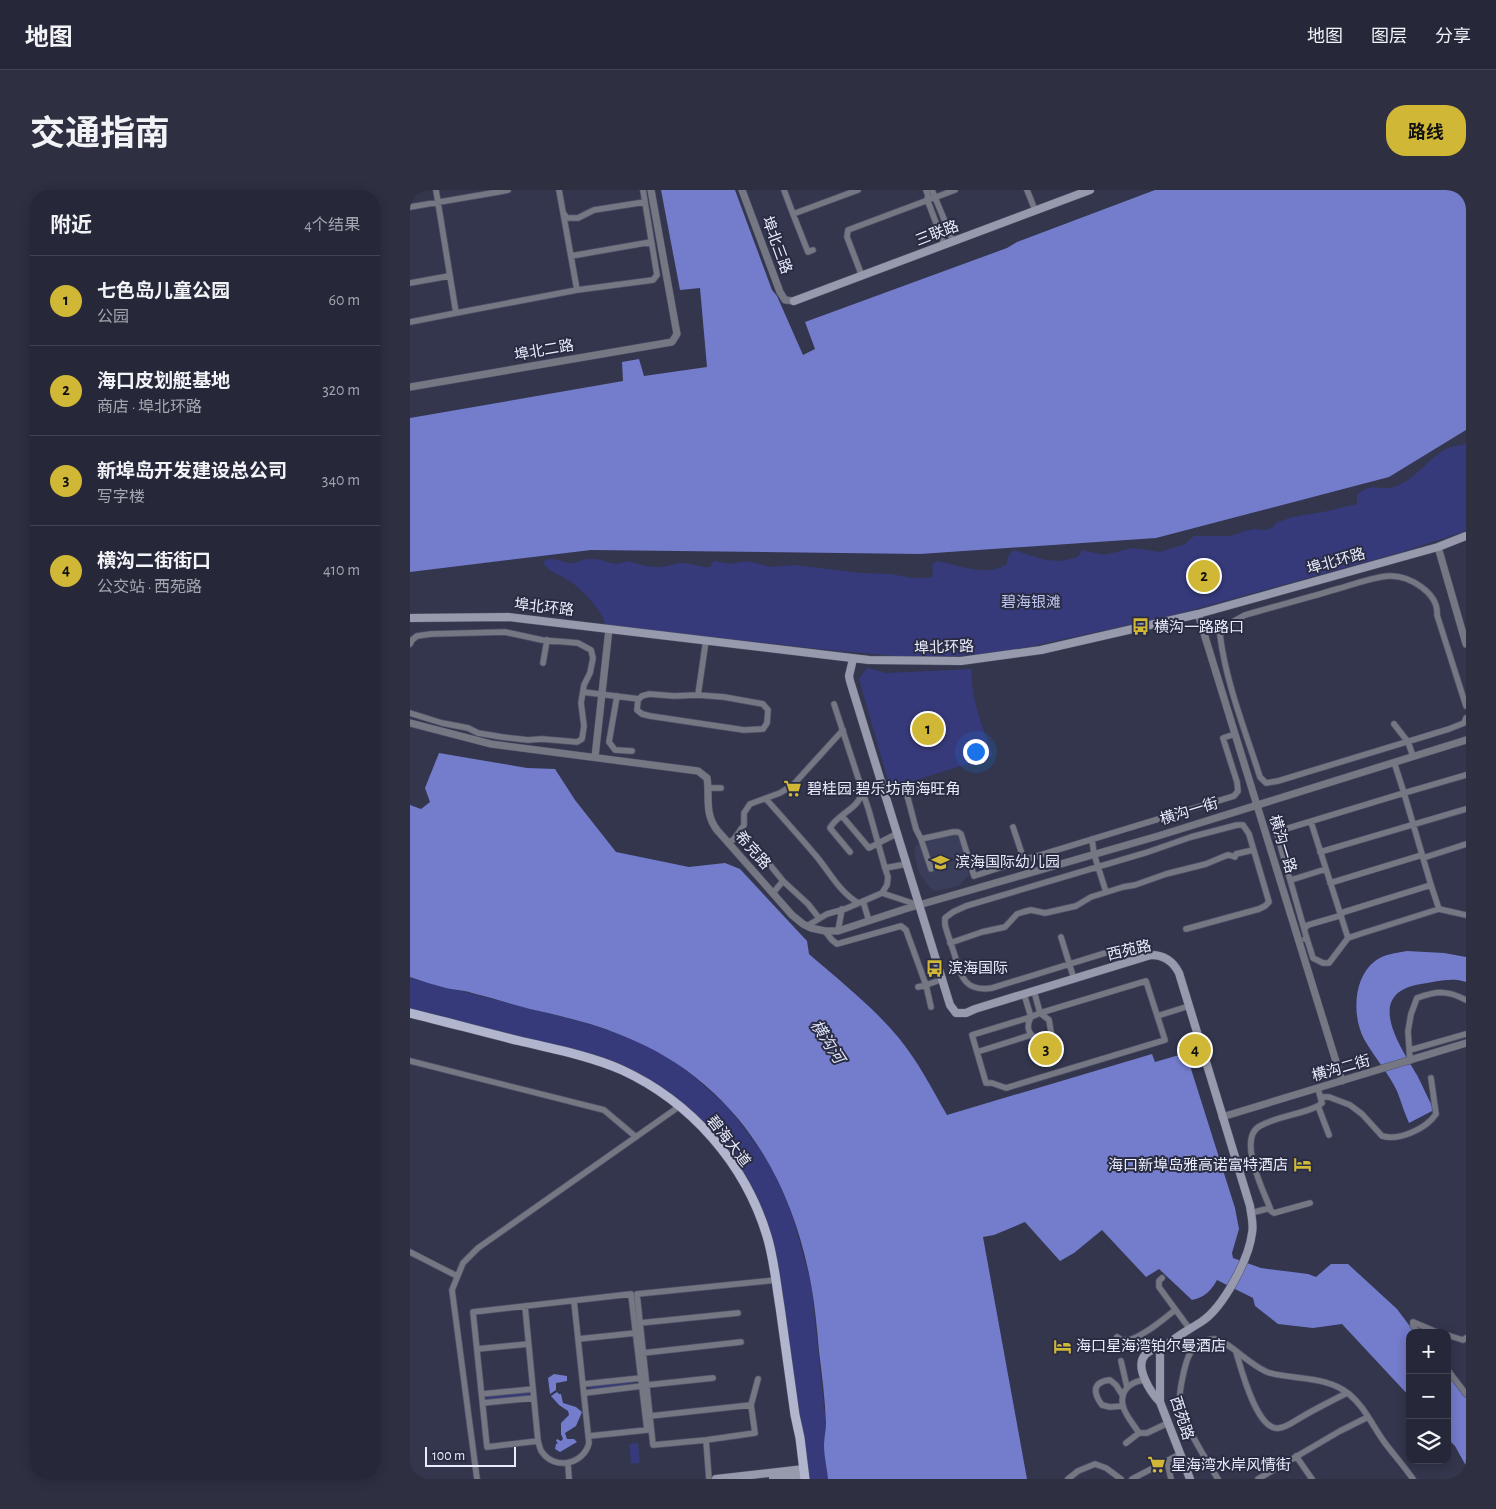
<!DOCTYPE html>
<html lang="zh">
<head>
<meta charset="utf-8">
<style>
	:root { --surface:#26283a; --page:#2e3042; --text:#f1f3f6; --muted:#a4a6af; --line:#424454; --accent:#d0b736 }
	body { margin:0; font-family:"Alegreya Sans","Noto Sans SC",sans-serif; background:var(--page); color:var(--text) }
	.controls { position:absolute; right:15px; bottom:15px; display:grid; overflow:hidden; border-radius:10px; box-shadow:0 2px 12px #0003 }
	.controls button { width:45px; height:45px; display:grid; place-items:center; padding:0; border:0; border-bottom:1px solid var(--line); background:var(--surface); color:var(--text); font:25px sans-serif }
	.scale { position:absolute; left:15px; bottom:12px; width:91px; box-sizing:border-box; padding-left:5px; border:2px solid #e9ecfb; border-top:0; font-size:14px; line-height:18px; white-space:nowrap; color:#e9ecfb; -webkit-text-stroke:4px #292c42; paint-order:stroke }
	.you { position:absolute; left:565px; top:561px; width:18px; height:18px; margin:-12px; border:4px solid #fff; border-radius:50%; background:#1a73e8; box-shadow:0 0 0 8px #1a73e833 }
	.badge { display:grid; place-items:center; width:32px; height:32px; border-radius:50%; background:var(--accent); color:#111; font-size:16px; font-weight:700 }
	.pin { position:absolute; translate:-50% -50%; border:2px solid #fff; box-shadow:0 1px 5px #0006 }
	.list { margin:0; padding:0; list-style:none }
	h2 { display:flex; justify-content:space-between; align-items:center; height:65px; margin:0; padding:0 20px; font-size:21px }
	h2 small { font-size:16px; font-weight:400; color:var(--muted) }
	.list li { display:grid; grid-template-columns:32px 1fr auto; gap:15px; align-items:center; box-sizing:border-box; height:90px; padding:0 20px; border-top:1px solid var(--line) }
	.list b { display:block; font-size:19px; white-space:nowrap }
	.list p { margin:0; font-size:16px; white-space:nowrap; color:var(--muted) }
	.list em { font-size:16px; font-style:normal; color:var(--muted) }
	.icon { flex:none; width:28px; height:28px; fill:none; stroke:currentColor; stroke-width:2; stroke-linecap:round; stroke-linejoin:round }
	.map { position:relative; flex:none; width:1056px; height:1289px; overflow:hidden; border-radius:20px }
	header { display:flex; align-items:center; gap:30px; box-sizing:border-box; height:70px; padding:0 25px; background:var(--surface); border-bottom:1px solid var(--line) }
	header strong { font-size:24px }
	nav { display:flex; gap:28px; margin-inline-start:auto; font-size:18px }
	.intro { display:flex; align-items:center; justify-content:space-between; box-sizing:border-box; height:120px; padding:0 30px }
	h1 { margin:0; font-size:35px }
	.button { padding:12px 22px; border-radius:20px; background:var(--accent); color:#111; font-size:18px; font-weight:700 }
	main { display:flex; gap:30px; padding:0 30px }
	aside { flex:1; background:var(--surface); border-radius:20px; box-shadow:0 2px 12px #0003 }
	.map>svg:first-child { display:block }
</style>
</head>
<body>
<header>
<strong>地图</strong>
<nav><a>地图</a><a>图层</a><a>分享</a></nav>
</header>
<div class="intro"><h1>交通指南</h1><a class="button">路线</a></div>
<main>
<aside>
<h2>附近<small>4个结果</small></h2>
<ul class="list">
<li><span class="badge">1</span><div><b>七色岛儿童公园</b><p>公园</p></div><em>60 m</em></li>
<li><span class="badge">2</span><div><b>海口皮划艇基地</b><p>商店 · 埠北环路</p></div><em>320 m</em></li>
<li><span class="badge">3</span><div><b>新埠岛开发建设总公司</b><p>写字楼</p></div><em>340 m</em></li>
<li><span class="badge">4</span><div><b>横沟二街街口</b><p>公交站 · 西苑路</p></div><em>410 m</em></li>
</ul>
</aside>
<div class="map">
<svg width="1056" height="1289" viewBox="0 0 1056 1289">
	<rect width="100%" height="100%" fill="#33364d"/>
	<!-- built -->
	<path fill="#3a3e5b" d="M546,643l9,19 4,23 -11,11 -22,5 -4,-1 -11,-14 -4,-10 -3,-16 1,-4z"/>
	<!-- green -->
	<path fill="#373a7a" d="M1056,254v87l-64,21 -228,63 -146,32 -46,7 -40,3h-36l-87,-8 -214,-24c-2,-15 -25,-37 -37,-45 -10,-7 -18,-6 -25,-18 10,-8 20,3 31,1 7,-1 11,-5 19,-4 14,0 19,9 34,2 11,3 23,7 35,6 7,-1 13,-4 20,-4 10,0 18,5 28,4l4,-6 16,3 17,-3 24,6 24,-2 65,8 31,1 21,4h18l3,-3 -1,-10 5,-4c22,4 50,17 70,3 0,-6 2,-10 7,-14l31,10 17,1 16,-4 4,-7 22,5 29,-7 27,4 25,-8 9,-8h37l14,-5 9,-2 12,1 6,-2 4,-5 16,-6 31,-5 34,-8v-9c14,-13 22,-4 37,-8 21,-7 32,-26 50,-37 6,-4 15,-4 22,-6z
		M457,478l19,5 86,-4c-3,27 12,61 21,87l-103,32 -31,-109z
		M0,788l172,44 38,12 33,15 20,12 19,14 37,33 38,51 23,48 21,76 15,142 -2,20 4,34h-23l-5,-41 -41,-225 -30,-55 -64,-63 -71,-35 -184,-47z
		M222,1191v4l-41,4 -2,-2v-1z
		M119,1202v4l-41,4 -2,-1 2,-3z
		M228,1253l2,20 -9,1 -2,-20z"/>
	<!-- water -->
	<path fill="#747ccc" d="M251,0h74l37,100 5,6 26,59 12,-6 -10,-27 202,-74 10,-6 138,-52h311v240l-77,47 -233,61 -236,16 -329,-4 -181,22v-154l213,-37 -1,-19 17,-3 5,17 63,-9 -7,-79 -20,2z
		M29,563l88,15 28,1 20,31 41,52 73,15 36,-4 15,6 67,72 2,13c31,27 63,52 89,83 20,24 34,52 49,78l205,-61 3,8 31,-9 49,155 4,21 -7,24 1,5 28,10 47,6 8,3 15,-13h17l49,45 18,24h-5v64l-68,-73 -29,4 -35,-4 -23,-18 -2,-8 -36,-18c-6,11 -12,17 -25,20l-33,-31 -13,8 -44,-47 -28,23 -14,8 -35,-39 -31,13 -11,2 44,242h-199c-1,-11 -4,-23 -4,-34 0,-7 2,-15 2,-22 -1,-24 -4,-48 -7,-72 -2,-22 -4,-45 -8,-67 -21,-113 -80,-206 -190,-249 -29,-12 -60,-19 -91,-26 -19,-5 -38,-11 -58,-16 -8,-3 -17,-3 -26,-5 -12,-3 -24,-7 -36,-11v-172l11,4 9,-7 -5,-14z
		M997,761l37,2 22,4v25c-15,-5 -30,0 -45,2 -58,9 -21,62 -4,91 6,12 11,23 17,35l-25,13c-5,-11 -8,-22 -12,-32 -9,-19 -23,-34 -33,-52 -12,-23 -11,-61 11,-78 9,-7 21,-8 32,-10z
		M144,1184l13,2v5l-11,2v7l-6,4 -2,-16z
		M1037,1184l19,24v68l-11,-20 -8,-8z
		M147,1202l2,2h2l2,9 13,4 6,5 -6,14 -11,7 2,6h7l3,3 -17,10 -5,-3 1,-5 2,-1 -2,-2 1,-2 4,2 2,-2 -2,-5v-11l8,-8 -1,-4 -9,-6 -8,-9z"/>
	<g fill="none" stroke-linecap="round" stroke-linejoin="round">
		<defs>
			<path id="minor" d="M26,0l20,123 121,-23 -18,-100
				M374,0l9,24 65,-24
				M516,0l2,6 -1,3 17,45
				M522,0l21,51
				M617,0l8,20
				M88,2l10,-2
				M0,17l88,-15v-2
				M154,24l3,4h11l16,-8 51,-8
				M383,24l15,38 5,-2
				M161,66l80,-14
				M452,86l-15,-39 1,-7 107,-40
				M0,93l39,-7
				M167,100l76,-10 4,-5 -14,-85
				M0,132l46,-9
				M0,454l2,-4 5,-4 14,-2 74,-2 37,8 36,3 13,7 2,8 -3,15 -6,12 -3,18 3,23 -2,13 -5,3 -35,-3 -14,1 -26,-3 -24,-4 -10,-5 -26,-5 -32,-10
				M133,473l4,-23
				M173,502l56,7
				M288,505l-24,1 -25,-2 -7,2 -4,4 -1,10 5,4 8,2 94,14 19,-1 4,-6 1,-13 -5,-6 -39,-7 -26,-2 8,-55
				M207,506l-8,46 6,8 17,1
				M424,514l35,107 16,57 22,-4
				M1056,516l-29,-91c2,-22 -28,-40 -48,-39 -17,1 -36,9 -52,13 -30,9 -61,17 -92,26l-18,10 -7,10c6,48 25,95 40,142l6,6 12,-2 171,-52 15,-6 2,-5
				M984,534l14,18 5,14
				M298,598h13
				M474,600l20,-3 2,4 10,38 5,10 32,-7h5l3,2 13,42 50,-16 -11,-33
				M356,609c17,19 34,38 51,58 13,16 22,34 41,46
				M432,626l27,32 29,-15
				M901,632l15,47
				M331,639l42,52 25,23 11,14
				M511,649l10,30
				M682,649l2,15 12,38
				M318,653l6,-4 10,-14v-12l6,-9 30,-11 13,-8 50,-55
				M440,662l-20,-24c8,-15 30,-19 32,-37l7,-5 13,-5
				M910,662l146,-43
				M1013,668l43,-14
				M614,670l210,-64 4,-5 -1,-9 -14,-44 12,-4
				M881,690l35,-11 22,69
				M920,693l92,-28
				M1021,695l8,24
				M363,703l10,-12
				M472,703l36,12
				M453,711l6,20
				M397,736l20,-12 18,-5 37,-16 5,-8 1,-8 -3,-9
				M895,738l3,-3 31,-9 5,-4 87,-27 -27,-92 62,-18
				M415,741l7,9 5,4 64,-18 5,4 20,55 17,-6
				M428,741l4,-22
				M651,747l13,42
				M895,749h2l6,19 10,5h6l19,-25 15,-5 76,-24 27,6
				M897,749l-30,-105 2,-3 125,-38 -10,-31
				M734,751l-152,47c-26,4 -31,-10 -37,-32 -3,-10 -7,-20 -10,-31v-7l8,-6 13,-6 182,-54 43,-15 46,-12h6l6,9 20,68 -4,4 -6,3 -73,20
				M540,753l32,-11 23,-5 12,-13 6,-2 8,-2 14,3 31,-7 15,-9 32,-10 12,-2 31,-11 40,-10 19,-8 4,-1 6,2 1,-3 17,-4
				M508,797l8,-2 5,22
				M614,804l7,23 -59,18 14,48h6l14,5 159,-48 -19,-59 -106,32 -6,-22
				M630,823l9,7 2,12 -7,4 -10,1c-7,-5 -7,-13 -3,-20z
				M747,826l32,-10
				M1000,860l56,-16
				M567,862l54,-17
				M0,871l194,49 32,27
				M1000,871l-2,-30 3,-17 6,-16c20,-7 30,-8 49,2
				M911,907h8l21,8 12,9 20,22c17,5 44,-7 54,-22l-5,-36
				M908,916l11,29
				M860,1018l1,3 3,2 36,-10
				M841,1023l19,-5c-7,-18 -33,-70 -10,-82 18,-10 40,-11 58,-20l4,-3 -4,-14
				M0,1062l47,24
				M752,1088l-3,3v6l30,41
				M115,1116l13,135c1,3 2,9 4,11 13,19 42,12 47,-9l-15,-142
				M230,1133l98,-10
				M1008,1143l-5,-7v-4l26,11
				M1037,1145l16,5 3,-2
				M707,1147c1,1 5,3 7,3 13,2 41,-22 51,-30
				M168,1149l58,-6
				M67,1159l51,-5
				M826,1162c5,16 21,80 43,76 8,-1 14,-6 21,-10 15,-9 31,-17 47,-25
				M233,1163l98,-11
				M711,1171l6,26
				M1037,1179l19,25
				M735,1190c-13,1 -26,10 -22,26 2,9 11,19 16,27h8l21,-10
				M174,1194l57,-6
				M237,1195l66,-7
				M175,1203l57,-7
				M72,1204l51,-5
				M713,1206l-7,-11 -6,-5c-18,2 -17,13 -8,25l8,2 13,-1
				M73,1213l51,-5
				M240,1226l101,-11
				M296,1250l-53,5 -16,-151 139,-14
				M128,1251l-51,6 -14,-135 158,-18 16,136 -58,6
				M716,1253l13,-10
				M886,1266l16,23
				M757,1271l4,18
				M158,1274l1,15
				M67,1289l-25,-189 11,-27 15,-15 199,-140
				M299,1289l-3,-39 49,-7 -4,-28 7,-26
				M658,1289l10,-8 17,-7 11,4 15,11
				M722,1289l48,-25
				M808,1289c-11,-18 -37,-58 -38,-78 -1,-10 2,-20 4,-30 2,-7 3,-15 8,-20 6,-6 15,-13 23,-12 14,2 37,29 55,34 26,7 57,3 79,21 16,13 24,33 36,49 9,12 19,23 28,36
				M848,1289l82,-48 28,-14"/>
			<path id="tertiary" d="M332,0l38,102 5,8 9,1
				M0,197l262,-45 5,-8 -26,-144
				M1028,357l28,97
				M788,424l144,467
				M0,533l81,21 207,27 9,7c3,19 -3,35 10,52l75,85 11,9 8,4 14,3h13l67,-22 253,-73 308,-96
				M185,567l14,-128
				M812,927l244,-74"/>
			<path id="secondary" d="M384,111l296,-111
				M0,428l98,-1 361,43 92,1 80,-11 157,-36 240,-67 28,-11
				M443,469l-4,17 1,5 100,324 6,8h10l9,-4 176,-54c13,0 22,6 28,18l71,233c1,9 4,18 2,27 -3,26 -29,75 -51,89 -14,9 -29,16 -41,29v51l30,77
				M750,1212c-9,-9 -26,-35 -15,-47 4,-5 12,-7 17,-10
				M306,1289l88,-10
				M363,1289l32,-4"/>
			<path id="primary" d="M0,823c37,9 73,19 110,28 34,8 70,15 102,29 69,32 123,93 145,166 7,23 9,47 13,71 5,36 10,72 15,108l5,23 5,41"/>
		</defs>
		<!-- minor casing -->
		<use href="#minor" stroke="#505369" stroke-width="7"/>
		<!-- tertiary casing -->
		<use href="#tertiary" stroke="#505369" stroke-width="8"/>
		<!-- secondary casing -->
		<use href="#secondary" stroke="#505369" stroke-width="9"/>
		<!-- primary casing -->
		<use href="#primary" stroke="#505369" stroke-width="10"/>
		<!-- minor -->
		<use href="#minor" stroke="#757783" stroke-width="5.5"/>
		<!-- tertiary -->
		<use href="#tertiary" stroke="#757783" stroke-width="7"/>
		<!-- secondary -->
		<use href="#secondary" stroke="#979aad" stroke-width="8"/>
		<!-- primary -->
		<use href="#primary" stroke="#b1b5ce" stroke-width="9"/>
	</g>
	<!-- icons -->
	<defs>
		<symbol id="bus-bare" viewBox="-9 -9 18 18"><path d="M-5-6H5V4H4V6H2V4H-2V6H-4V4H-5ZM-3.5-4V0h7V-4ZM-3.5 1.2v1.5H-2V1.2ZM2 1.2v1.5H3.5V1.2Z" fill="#d0b736" stroke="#292c42" stroke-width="2.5" paint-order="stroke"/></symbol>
		<symbol id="supermarket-bare" viewBox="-9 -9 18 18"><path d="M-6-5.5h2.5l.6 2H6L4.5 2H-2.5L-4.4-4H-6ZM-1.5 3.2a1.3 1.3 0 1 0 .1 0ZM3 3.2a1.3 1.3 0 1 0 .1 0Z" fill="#d0b736" stroke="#292c42" stroke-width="2.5" paint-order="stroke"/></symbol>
		<symbol id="school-bare" viewBox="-9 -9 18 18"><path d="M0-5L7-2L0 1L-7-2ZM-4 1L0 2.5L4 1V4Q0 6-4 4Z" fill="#d0b736" stroke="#292c42" stroke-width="2.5" paint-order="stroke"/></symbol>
		<symbol id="hotel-bare" viewBox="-9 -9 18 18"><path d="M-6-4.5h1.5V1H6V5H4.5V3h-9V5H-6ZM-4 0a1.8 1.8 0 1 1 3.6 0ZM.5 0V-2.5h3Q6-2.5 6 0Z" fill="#d0b736" stroke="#292c42" stroke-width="2.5" paint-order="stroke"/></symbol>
	</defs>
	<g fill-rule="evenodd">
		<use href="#bus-bare" x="718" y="424" width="25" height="25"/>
		<use href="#supermarket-bare" x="370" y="586" width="25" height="25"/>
		<use href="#school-bare" x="518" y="660" width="25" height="25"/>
		<use href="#bus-bare" x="512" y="766" width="25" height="25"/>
		<use href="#hotel-bare" x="880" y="962" width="25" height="25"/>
		<use href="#hotel-bare" x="640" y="1144" width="25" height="25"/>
		<use href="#supermarket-bare" x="734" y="1262" width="25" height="25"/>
	</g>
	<g text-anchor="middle" stroke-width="4" stroke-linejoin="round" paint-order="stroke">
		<!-- street labels -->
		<g font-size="15" fill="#e9ecfb" stroke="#292c42">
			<text transform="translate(527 43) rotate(-21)" y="5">三联路</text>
			<text transform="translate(367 55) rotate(70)" y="5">埠北三路</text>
			<text transform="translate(134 160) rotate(-10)" y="5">埠北二路</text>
			<text transform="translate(926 371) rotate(-16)" y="5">埠北环路</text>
			<text transform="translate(134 417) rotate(6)" y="5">埠北环路</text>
			<text transform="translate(534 457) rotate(-2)" y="5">埠北环路</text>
			<text transform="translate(779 621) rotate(-17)" y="5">横沟一街</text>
			<text transform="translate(873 654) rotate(73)" y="5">横沟一路</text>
			<text transform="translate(343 660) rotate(48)" y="5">希克路</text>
			<text transform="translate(719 760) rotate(-13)" y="5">西苑路</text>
			<text transform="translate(931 878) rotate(-16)" y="5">横沟二街</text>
			<text transform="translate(319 951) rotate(52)" y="5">碧海大道</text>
			<text transform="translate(772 1228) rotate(72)" y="5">西苑路</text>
		</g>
		<!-- park labels -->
		<g font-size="15" fill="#bec5f0" stroke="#292c42">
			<text x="621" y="417">碧海银滩</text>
		</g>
		<!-- poi labels -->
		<g font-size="15" fill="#e9ecfb" stroke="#292c42" text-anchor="start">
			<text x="744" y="442">横沟一路路口</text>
			<text x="397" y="604">碧桂园·碧乐坊南海旺角</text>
			<text x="545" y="677">滨海国际幼儿园</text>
			<text x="538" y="783">滨海国际</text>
			<text x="878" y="980" text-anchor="end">海口新埠岛雅高诺富特酒店</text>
			<text x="666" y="1161">海口星海湾铂尔曼酒店</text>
			<text x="761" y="1280">星海湾水岸风情街</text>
		</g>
		<!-- water labels -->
		<g font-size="16" font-style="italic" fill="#dee2f8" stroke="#292c42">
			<text transform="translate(418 851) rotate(57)" y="6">横沟河</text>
		</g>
	</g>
</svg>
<div class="controls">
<button>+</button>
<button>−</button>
<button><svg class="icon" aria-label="layers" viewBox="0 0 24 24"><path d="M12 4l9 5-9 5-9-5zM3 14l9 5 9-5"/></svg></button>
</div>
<div class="scale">100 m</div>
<div class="you"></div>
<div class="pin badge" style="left:518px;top:539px">1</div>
<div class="pin badge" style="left:794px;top:386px">2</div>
<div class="pin badge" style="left:636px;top:859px">3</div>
<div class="pin badge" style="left:785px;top:860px">4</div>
</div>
</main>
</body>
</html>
